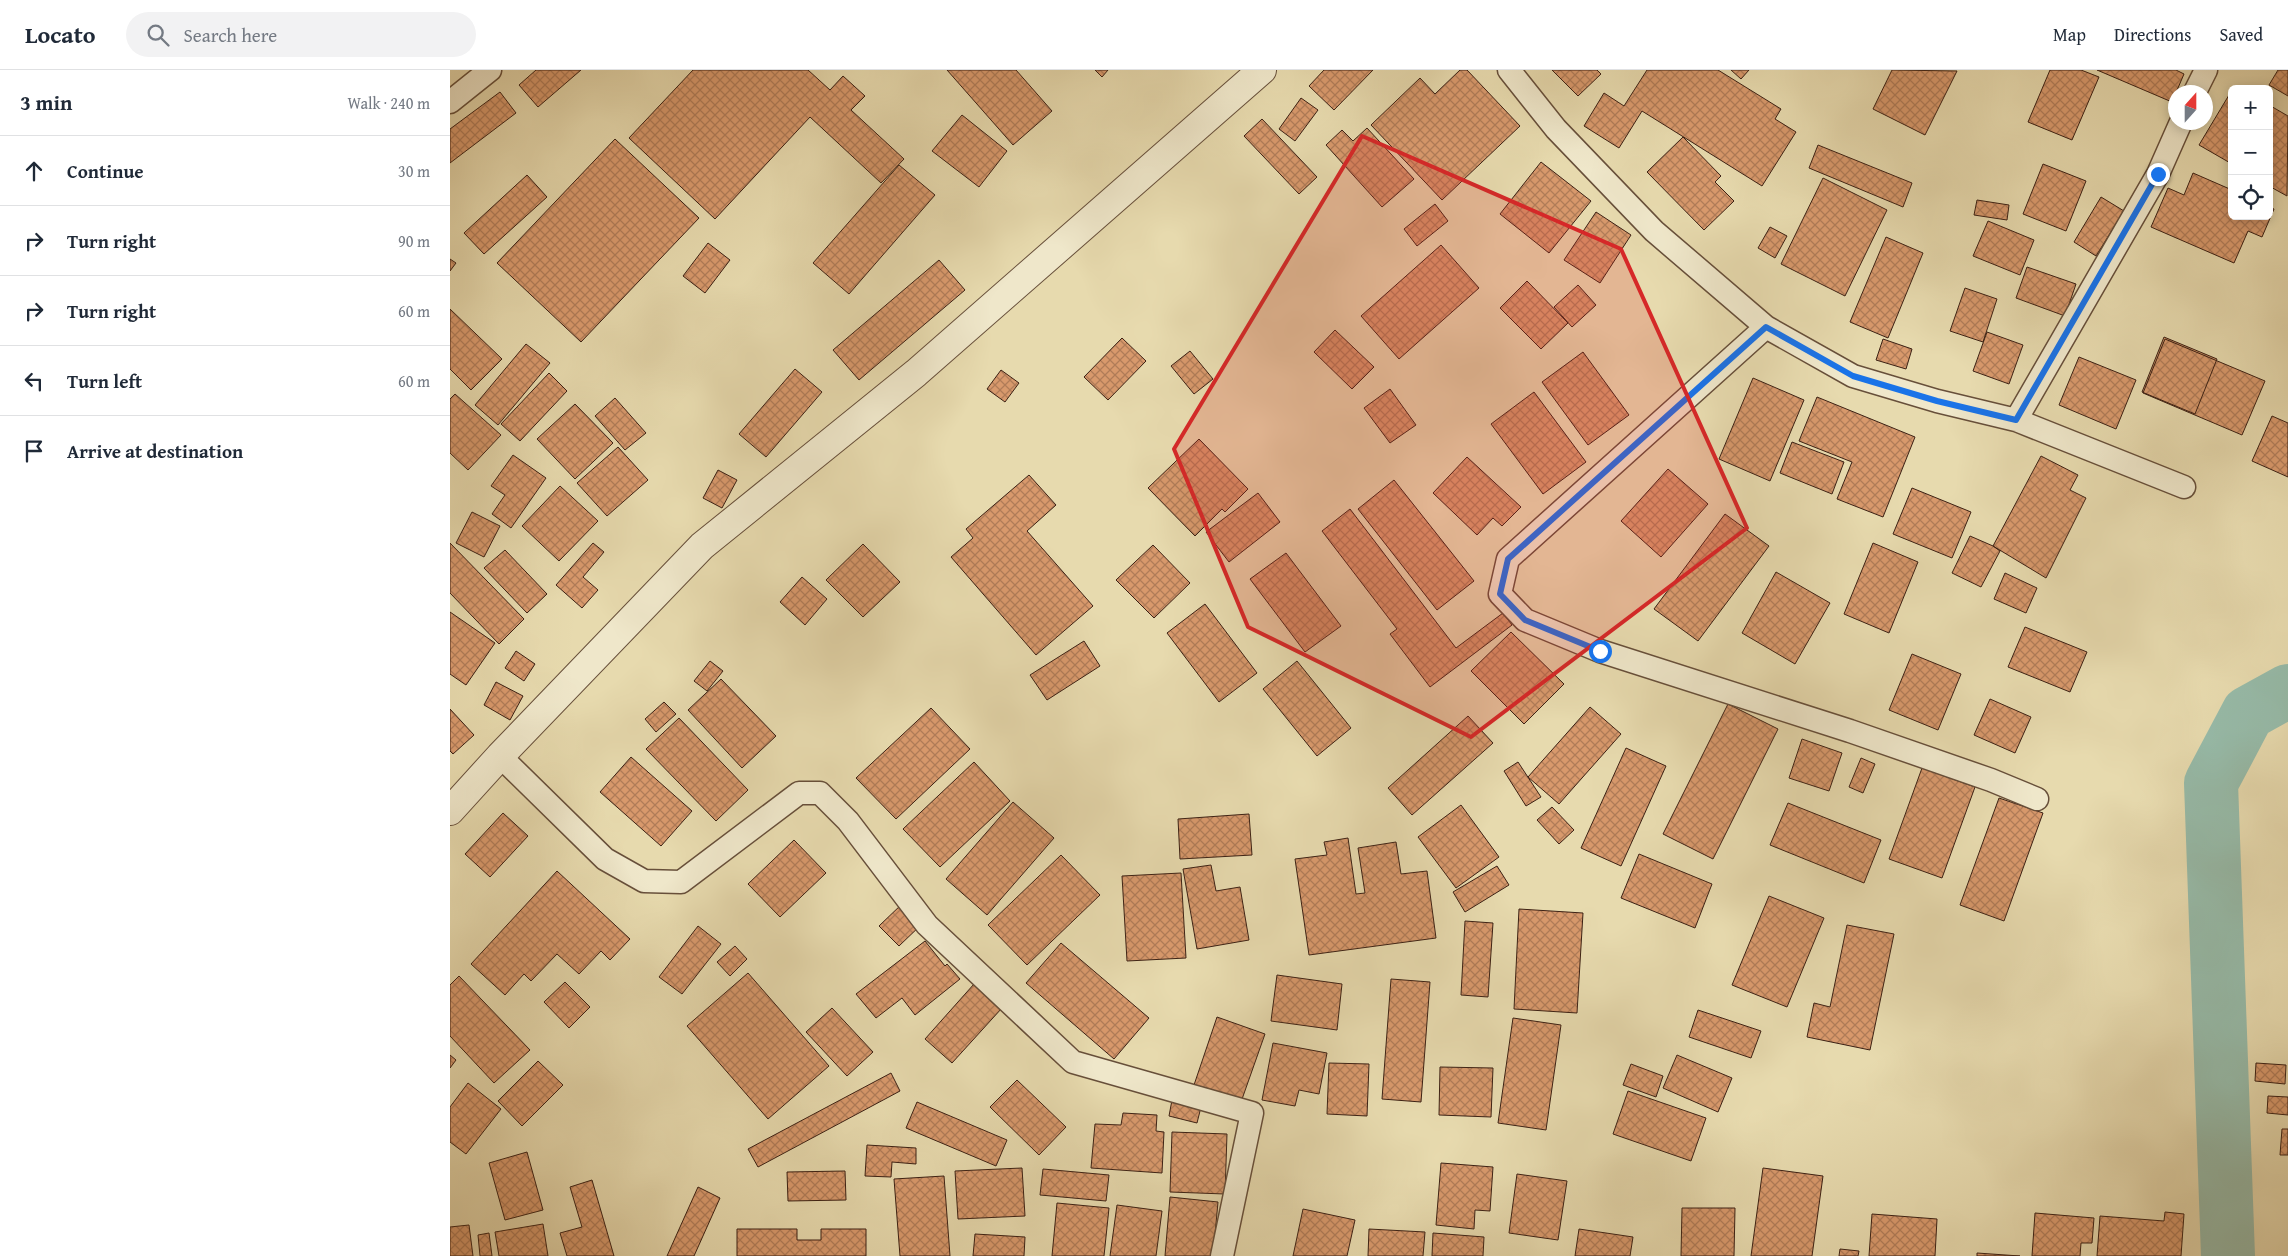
<!DOCTYPE html>
<html lang="en">
<head>
<meta charset="utf-8">
<style>
	:root { --surface:#fff; --page:#f2f2f3; --text:#1f2937; --muted:#747a83; --line:#e0e1e3 }
	body { margin:0; font-family:"Gentium Book Plus",serif; background:var(--page); color:var(--text) }
	.controls { position:absolute; right:15px; top:15px; display:grid; overflow:hidden; border-radius:8px; box-shadow:0 2px 12px #0003 }
	.controls button { width:45px; height:45px; display:grid; place-items:center; padding:0; border:0; border-bottom:1px solid var(--line); background:var(--surface); color:var(--text); font:25px sans-serif }
	.compass { position:absolute; left:1718px; top:15px; width:45px; height:45px; border-radius:50%; background:var(--surface); box-shadow:0 2px 12px #0003; rotate:21deg }
	.stop { position:absolute; width:15px; height:15px; margin:-11px; border:4px solid #1a73e8; border-radius:50%; background:#fff }
	.stop.end { background:#1a73e8; border-color:#fff; box-shadow:0 1px 5px #0008 }
	.list { margin:0; padding:0; list-style:none }
	h2 { display:flex; justify-content:space-between; align-items:center; height:65px; margin:0; padding:0 20px; font-size:21px }
	h2 small { font-size:16px; font-weight:400; color:var(--muted) }
	.list li { display:grid; grid-template-columns:32px 1fr auto; gap:15px; align-items:center; box-sizing:border-box; height:70px; padding:0 20px; border-top:1px solid var(--line) }
	.list b { display:block; font-size:19px; white-space:nowrap }
	.list em { font-size:16px; font-style:normal; color:var(--muted) }
	.icon { flex:none; width:28px; height:28px; fill:none; stroke:currentColor; stroke-width:2; stroke-linecap:round; stroke-linejoin:round }
	.map { position:relative; flex:none; width:1838px; height:1186px; overflow:hidden }
	header { display:flex; align-items:center; gap:30px; box-sizing:border-box; height:70px; padding:0 25px; background:var(--surface); border-bottom:1px solid var(--line) }
	header strong { font-size:24px }
	nav { display:flex; gap:28px; margin-inline-start:auto; font-size:18px }
	.search { width:350px; height:45px; background:var(--page); display:flex; align-items:center; gap:12px; box-sizing:border-box; padding:0 18px; border-radius:28px; color:var(--muted); font-size:19px }
	main { display:flex }
	aside { flex:1; background:var(--surface) }
	.map>svg:first-child { display:block }
</style>
</head>
<body>
<header>
<strong>Locato</strong>
<div class="search"><svg class="icon" aria-label="search" viewBox="0 0 24 24"><circle cx="10" cy="10" r="6"/><path d="M15 15l6 6"/></svg>Search here</div>
<nav><a>Map</a><a>Directions</a><a>Saved</a></nav>
</header>
<main>
<aside>
<h2>3 min<small>Walk · 240 m</small></h2>
<ul class="list">
<li><svg class="icon" aria-label="ahead" viewBox="0 0 24 24"><path d="M12 20V5M6 11l6-6 6 6"/></svg><div><b>Continue</b></div><em>30 m</em></li>
<li><svg class="icon" aria-label="right" viewBox="0 0 24 24"><path d="M7 20v-9h11M14 6l5 5-5 5"/></svg><div><b>Turn right</b></div><em>90 m</em></li>
<li><svg class="icon" aria-label="right" viewBox="0 0 24 24"><path d="M7 20v-9h11M14 6l5 5-5 5"/></svg><div><b>Turn right</b></div><em>60 m</em></li>
<li><svg class="icon" aria-label="left" viewBox="0 0 24 24"><path d="M17 20v-9H6M10 6l-5 5 5 5"/></svg><div><b>Turn left</b></div><em>60 m</em></li>
<li><svg class="icon" aria-label="arrive" viewBox="0 0 24 24"><path d="M6 21V4h12l-3 4 3 4H6"/></svg><div><b>Arrive at destination</b></div></li>
</ul>
</aside>
<div class="map">
<svg width="1838" height="1186" viewBox="0 0 1838 1186">
	<defs>
		<pattern id="building-cross-hatch" width="8" height="8" patternUnits="userSpaceOnUse" patternTransform="scale(1.25)"><rect width="8" height="8" fill="#d8996c"/><path d="M0 0l8 8M0 8l8-8" fill="none" stroke="#b07c58"/></pattern>
	</defs>
	<rect width="100%" height="100%" fill="#e7daae"/>
	<filter id="stains"><feTurbulence type="fractalNoise" baseFrequency=".004" numOctaves="4"/><feColorMatrix values="0 0 0 0 .2 0 0 0 0 .09 0 0 0 0 .02 0 0 0 .5 -.17"/></filter>
	<radialGradient id="worn" r=".72"><stop offset=".6" stop-color="#630" stop-opacity="0"/><stop offset="1" stop-color="#630" stop-opacity=".3"/></radialGradient>
	<g fill="none" stroke-linecap="round" stroke-linejoin="round">
		<!-- river -->
		<path stroke="#97bba9" stroke-width="54" d="M1778,1186l-17,-473 37,-70 40,-22"/>
	</g>
	<!-- building -->
	<path fill="url(#building-cross-hatch)" stroke="#3c2114" d="M86,0h45l-43,37 -19,-22z
		M243,0h115l22,20 13,-14 22,20 -14,14 53,49 -23,24 -71,-66 -95,102 -86,-81z
		M497,0h69l36,41 -39,34z
		M645,0h13l-6,7z
		M874,0h49l-39,40 -25,-24z
		M1010,0h7l53,56 -78,74 -71,-75 49,-47 15,16z
		M1102,0h45l4,4 -23,22z
		M1197,0h71l63,39 -6,10 21,13 -34,54 -120,-75 -23,37 -35,-22 20,-33 20,13z
		M1281,0h18l-8,9z
		M1442,0l65,1 -32,64 -52,-26z
		M1600,0h31l18,7 -27,63 -44,-18z
		M1647,0h79l8,4 -12,28z
		M1828,0h10v26l-19,-11z
		M1782,20v74l-33,-19z
		M50,22l16,21 -66,50v-34z
		M851,28l17,12 -23,31 -16,-12z
		M1819,35l19,11 -1,80 -18,-10z
		M512,45l45,36 -28,36 -47,-36z
		M812,49l55,58 -18,17 -55,-58z
		M917,58l47,51 -32,28 -56,-62 16,-15 11,11z
		M1233,67l38,39 -6,6 19,19 -30,29 -57,-58z
		M165,69l84,79 -118,124 -84,-79z
		M1368,75l94,38 -9,24 -94,-39z
		M1091,92l50,39 -42,52 -49,-39z
		M1593,94l43,17 -20,50 -43,-17z
		M449,95l36,30 -86,99 -36,-31z
		M1743,103l39,17v26h37v-9l5,2 -12,28 -14,-6 -14,32 -83,-36 17,-39 16,7z
		M77,105l20,22 -63,57 -20,-21z
		M1373,108l64,32 -42,86 -64,-32z
		M1651,127l23,14 -28,45 -22,-14z
		M1527,130l32,5 -2,15 -33,-5z
		M985,134l13,17 -31,25 -13,-17z
		M1146,142l35,23 -31,48 -36,-23z
		M1538,151l46,19 -14,35 -47,-19z
		M1320,157l17,9 -12,22 -17,-10z
		M1436,167l37,16 -35,85 -38,-16z
		M258,173l22,17 -25,33 -22,-17z
		M991,175l38,43 -80,71 -38,-43z
		M0,189l6,4 -6,8z
		M489,190l26,30 -106,90 -26,-30z
		M1577,197l49,17 -11,32 -49,-18z
		M1077,211l41,42 -27,26 -41,-41z
		M1128,215l18,20 -24,22 -18,-20z
		M1515,218l32,11 -14,43 -33,-11z
		M0,239l52,50 -31,31 -21,-21z
		M885,260l39,37 -22,22 -38,-37z
		M1537,262l36,13 -14,39 -36,-13z
		M1714,267l53,22 -22,55 -53,-22z
		M672,268l24,23 -38,39 -24,-23z
		M1433,269l29,10 -6,20 -30,-9z
		M1715,269l100,42 -23,54 -99,-42z
		M76,274l24,19 -52,62 -23,-20z
		M740,281l23,28 -19,15 -23,-28z
		M1133,282l46,63 -41,30 -46,-63z
		M1629,287l57,23 -20,49 -57,-24z
		M345,299l27,23 -56,65 -27,-23z
		M551,300l18,13 -14,19 -18,-13z
		M99,303l18,18 -47,50 -19,-17z
		M1303,308l51,22 -34,81 -51,-22z
		M940,319l26,36 -26,18 -26,-35z
		M1084,322l52,70 -43,32 -52,-70z
		M5,324l46,41 -33,35 -18,-17v-54z
		M1367,327l98,40 -32,80 -46,-18 15,-37 -53,-21z
		M165,328l31,35 -21,17 -30,-34z
		M125,334l38,39 -38,36 -38,-40z
		M1822,346l16,7v54l-36,-16z
		M749,369l49,50 -23,23 -3,-3 -27,27 -47,-48z
		M1342,372l52,20 -12,32 -52,-21z
		M168,377l30,33 -41,36 -30,-33z
		M63,385l33,23 -35,50 -19,-14 13,-19 -14,-9z
		M1591,386l37,19 -8,15 16,8 -40,80 -53,-32z
		M1017,387l54,50 -19,19 -9,-8 -16,17 -44,-42z
		M1218,399l40,35 -47,53 -40,-36z
		M268,400l19,10 -15,28 -19,-10z
		M579,405l27,30 -29,26 66,75 -57,49 -85,-98 22,-19 -7,-9z
		M944,410l80,101 -37,29 -79,-101z
		M110,416l38,35 -39,40 -37,-35z
		M1462,418l59,24 -19,46 -59,-24z
		M808,423l22,29 -51,40 -23,-30z
		M900,439l106,139 47,-35 9,12 -82,62 -40,-53 7,-5 -75,-98z
		M22,442l28,14 -16,31 -28,-14z
		M1275,444l44,32 -71,95 -44,-32z
		M1520,466l23,10 7,5 -19,36 -29,-14z
		M0,473l74,76 -25,25 -49,-51z
		M143,473l11,9 -21,25 15,13 -16,18 -26,-23z
		M1423,473l45,19 -29,71 -45,-19z
		M413,474l37,38 -37,35 -37,-37z
		M703,475l37,38 -36,35 -38,-38z
		M55,480l42,44 -20,19 -43,-45z
		M836,483l55,73 -36,26 -55,-73z
		M1326,502l54,31 -35,61 -53,-31z
		M1555,503l32,15 -11,25 -32,-14z
		M352,507l25,22 -22,26 -25,-23z
		M755,534l52,69 -38,29 -52,-69z
		M0,542l45,31 -29,42 -16,-11z
		M1575,557l62,25 -17,40 -62,-25z
		M1061,562l53,52 -40,40 -53,-53z
		M634,571l16,25 -53,34 -17,-25z
		M66,581l19,13 -11,17 -19,-13z
		M1462,584l49,20 -23,56 -49,-20z
		M260,591l13,10 -16,20 -13,-10z
		M847,591l54,67 -34,28 -54,-67z
		M271,609l55,57 -34,32 -54,-58z
		M46,612l27,14 -13,24 -26,-15z
		M1540,629l41,18 -16,36 -41,-18z
		M214,632l12,12 -20,18 -11,-13z
		M1278,634l50,25 -65,130 -50,-25z
		M1140,637l31,27 -62,70 -31,-27z
		M481,638l39,41 -74,70 -40,-41z
		M0,639l24,26 -21,19 -3,-3z
		M1018,646l25,27 -81,72 -24,-27z
		M229,648l69,72 -32,31 -70,-72z
		M1352,669l40,14 -13,38 -40,-13z
		M1176,678l40,18 -45,100 -40,-18z
		M181,687l61,54 -31,35 -61,-54z
		M1411,688l14,6 -12,29 -14,-6z
		M524,692l36,39 -70,66 -37,-38z
		M1068,692l23,35 -15,9 -22,-35z
		M1472,698l53,19 -33,91 -53,-19z
		M1549,728l44,15 -39,108 -44,-16z
		M563,732l41,36 -67,77 -41,-36z
		M1338,733l93,37 -17,43 -94,-38z
		M1011,735l38,52 -43,31 -38,-51z
		M1102,737l22,23 -15,14 -22,-24z
		M53,743l25,23 -38,41 -25,-23z
		M799,744l3,41 -72,4 -2,-40z
		M898,768l8,56 9,-1 -7,-45 38,-6 5,32 26,-3 9,67 -127,17 -14,-96 32,-4 -3,-13z
		M344,770l32,33 -46,44 -32,-33z
		M1189,784l73,30 -17,44 -74,-30z
		M611,785l39,40 -73,70 -39,-40z
		M761,795l5,26 24,-4 9,53 -52,9 -14,-80z
		M1047,796l12,19 -44,27 -12,-20z
		M107,801l73,68 -20,21 -9,-9 -22,23 -22,-20 -26,27 -7,-7 -19,21 -34,-31z
		M731,803l5,85 -59,3 -5,-85z
		M1319,826l55,22 -37,89 -55,-22z
		M453,833l20,20 -24,23 -20,-20z
		M1069,839l64,4 -6,100 -63,-4z
		M1015,851l28,2 -5,74 -27,-2z
		M1397,855l47,9 -24,116 -63,-13 7,-34 16,4z
		M248,856l23,18 -39,50 -23,-17z
		M475,871l20,25 2,-2 13,15 -45,36 -13,-17 -26,20 -20,-24z
		M611,873l88,75 -35,41 -88,-76z
		M285,876l12,13 -17,17 -13,-14z
		M298,903l81,93 -61,53 -81,-93z
		M827,905l65,9 -5,46 -66,-9z
		M9,906l71,74 -36,33 -44,-47v-51z
		M941,909l39,3 -9,120 -39,-3z
		M115,912l25,25 -21,21 -25,-26z
		M524,914l28,24 -50,55 -27,-24z
		M382,938l41,44 -26,24 -41,-44z
		M1248,940l63,21 -10,27 -62,-21z
		M767,947l48,17 -24,68 -47,-17z
		M1063,948l48,7 -15,105 -48,-7z
		M823,973l54,10 -8,41 -20,-4 -4,16 -33,-6z
		M0,985l6,5 -6,8z
		M1227,985l55,23 -14,34 -55,-24z
		M88,991l25,24 -41,41 -24,-25z
		M879,993l40,1 -2,52 -40,-2z
		M1806,993l30,2 -1,19 -30,-3z
		M1181,994l32,12 -7,21 -33,-12z
		M990,997l53,1 -2,49 -52,-2z
		M441,1003l9,18 -142,76 -10,-18z
		M567,1010l49,47 -27,28 -49,-48z
		M18,1013l33,26 -35,45 -16,-12v-35z
		M1178,1021l78,27 -15,43 -78,-27z
		M1818,1026l20,1v18l-21,-2z
		M722,1030l29,7 -4,16 -28,-7z
		M467,1032l90,38 -11,26 -90,-38z
		M673,1043l34,2 -1,16 8,1 -2,41 -71,-5 4,-44 26,1z
		M1832,1059h6v26h-8z
		M722,1062l55,2 -2,60 -55,-2z
		M417,1075l49,3v16l-24,-2 -1,15 -26,-1z
		M77,1082l16,58 -38,10 -16,-57z
		M991,1093l52,4 -3,44 -15,-1 -1,19 -38,-4z
		M572,1098l3,48 -67,3 -3,-48z
		M1313,1098l60,8 -11,80h-61z
		M593,1099l66,6 -3,26 -66,-6z
		M395,1101l1,29 -58,1 -1,-29z
		M1067,1104l50,7 -9,59 -49,-7z
		M494,1106l6,80h-50l-6,-77z
		M142,1110l22,76h-47l-7,-23 22,-6 -12,-40z
		M248,1117l22,11 -26,58h-27z
		M720,1127l48,5 -5,54h-48z
		M607,1133l52,5 -5,48h-52z
		M667,1135l45,6 -6,45h-46z
		M1232,1138h53l-1,48h-53z
		M853,1139l52,11 -8,36h-54z
		M1715,1142l19,2 -3,42h-84l3,-40 64,5z
		M1585,1143l59,5 -2,25h-11l-1,13h-48z
		M1422,1144l65,5 -2,37h-66z
		M93,1154l5,32h-49l-4,-24z
		M19,1155l4,31h-23v-29z
		M287,1159h60v11h24v-11h45v27h-129z
		M919,1159l56,3 -2,24h-55z
		M1129,1159l54,8 -3,19h-55z
		M39,1163l3,23h-12l-2,-21z
		M983,1163l51,4 -1,19h-51z
		M525,1164l50,3 -1,19h-51z
		M1390,1179l19,2 -1,5h-19z
		M1527,1183l43,3h-43z"/>
	<g fill="none" stroke-linecap="round" stroke-linejoin="round">
		<defs>
			<path id="minor" d="M1059,0l47,59 98,102 112,96 87,49 84,25 79,19 168,67
				M1745,22l11,-22
				M0,32l40,-32
				M1316,257l-258,232 -8,35 25,26 75,31 250,80 141,49 46,19
				M1566,350l142,-246 23,-52
				M50,686l105,103 39,22 37,1 118,-89h21l28,28 79,104 146,137 179,51 -30,143"/>
			<path id="tertiary" d="M0,741l50,-55 202,-210 214,-173 346,-303"/>
		</defs>
		<!-- minor casing -->
		<use href="#minor" stroke="#674f3a" stroke-width="25"/>
		<!-- tertiary casing -->
		<use href="#tertiary" stroke="#674f3a" stroke-width="30"/>
		<!-- minor -->
		<use href="#minor" stroke="#efe7ca" stroke-width="22"/>
		<!-- tertiary -->
		<use href="#tertiary" stroke="#efe7ca" stroke-width="28"/>
	</g>
	<g fill="none" stroke-linecap="round" stroke-linejoin="round">
		<!-- route -->
		<path stroke="#1a73e8" stroke-width="6" d="M1150,581l-75,-31 -25,-26 8,-35 258,-232 87,49 84,25 79,19 142,-246"/>
	</g>
	<!-- marked area -->
	<path fill="#d62828" fill-opacity="0.2" stroke="#d62828" stroke-width="4" stroke-linejoin="round" d="M912,66l259,113 126,279 -276,209 -223,-110 -74,-178z"/>
	<rect width="100%" height="100%" filter="url(#stains)"/>
	<rect width="100%" height="100%" fill="url(#worn)"/>
</svg>
<div class="controls">
<button>+</button>
<button>−</button>
<button><svg class="icon" aria-label="locate" viewBox="0 0 24 24"><circle cx="12" cy="12" r="6"/><path d="M12 2v4M12 18v4M2 12h4M18 12h4"/></svg></button>
</div>
<svg class="compass" viewBox="-18 -18 36 36"><path d="M0-13l5 13h-10z" fill="#e53935"/><path d="M0 13l5-13h-10z" fill="#747a83"/></svg>
<div class="stop" style="left:1150px;top:581px"></div>
<div class="stop end" style="left:1708px;top:104px"></div>
</div>
</main>
</body>
</html>
